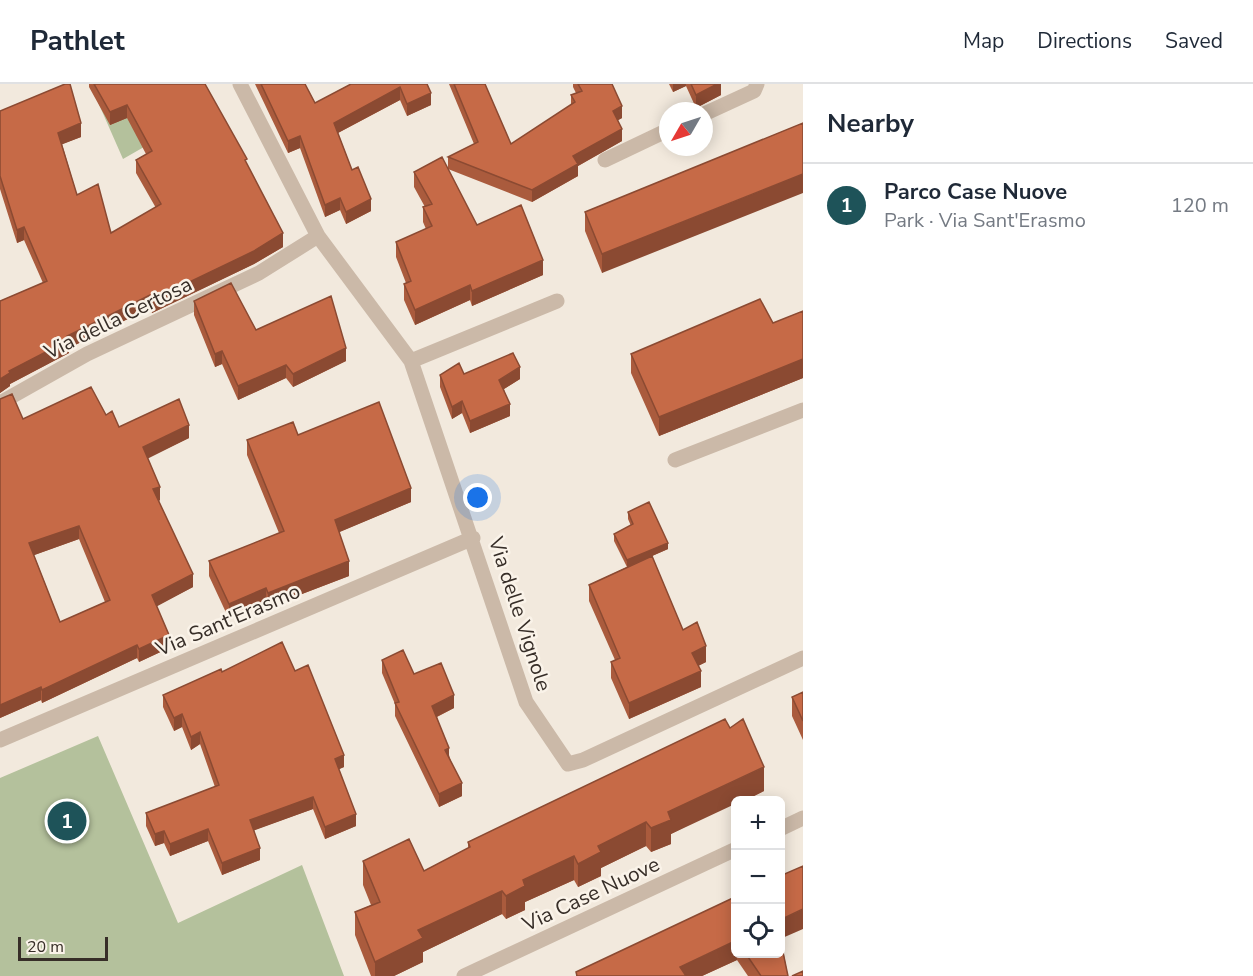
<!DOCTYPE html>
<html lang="en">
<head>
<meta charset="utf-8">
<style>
	:root { --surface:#fff; --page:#f6f6f7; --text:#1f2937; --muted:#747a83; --line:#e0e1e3; --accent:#1e5359 }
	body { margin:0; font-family:"Nunito Sans",sans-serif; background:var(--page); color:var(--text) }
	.controls { position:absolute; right:18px; bottom:18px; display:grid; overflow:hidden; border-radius:9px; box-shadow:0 3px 15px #0003 }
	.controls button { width:54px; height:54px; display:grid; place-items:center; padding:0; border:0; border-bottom:2px solid var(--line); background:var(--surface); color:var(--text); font:30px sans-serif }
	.compass { position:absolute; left:659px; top:18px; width:54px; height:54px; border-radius:50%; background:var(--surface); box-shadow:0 3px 15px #0003; rotate:231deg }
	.scale { position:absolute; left:18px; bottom:15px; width:90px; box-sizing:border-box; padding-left:6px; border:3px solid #372e28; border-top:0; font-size:16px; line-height:21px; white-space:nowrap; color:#372e28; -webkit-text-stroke:4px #faf3e9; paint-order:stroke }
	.you { position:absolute; left:478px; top:414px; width:21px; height:21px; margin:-15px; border:4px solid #fff; border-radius:50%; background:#1a73e8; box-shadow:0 0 0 9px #1a73e833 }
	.badge { display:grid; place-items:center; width:39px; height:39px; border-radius:50%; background:var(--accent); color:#fff; font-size:20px; font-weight:700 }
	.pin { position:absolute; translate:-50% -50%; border:3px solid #fff; box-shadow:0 2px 6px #0006 }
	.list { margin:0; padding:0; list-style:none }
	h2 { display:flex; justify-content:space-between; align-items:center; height:78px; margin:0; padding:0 24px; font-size:26px }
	h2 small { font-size:20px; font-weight:400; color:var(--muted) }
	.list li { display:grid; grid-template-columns:39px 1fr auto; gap:18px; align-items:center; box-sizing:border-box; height:84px; padding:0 24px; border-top:2px solid var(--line) }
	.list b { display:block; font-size:22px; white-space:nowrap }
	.list p { margin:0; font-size:20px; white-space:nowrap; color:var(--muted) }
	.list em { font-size:20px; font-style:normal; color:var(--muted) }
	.icon { flex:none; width:33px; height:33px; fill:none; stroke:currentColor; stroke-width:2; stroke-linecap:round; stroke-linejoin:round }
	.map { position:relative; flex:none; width:803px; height:892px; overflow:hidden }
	header { display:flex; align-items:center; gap:36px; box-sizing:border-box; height:84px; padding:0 30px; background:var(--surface); border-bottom:2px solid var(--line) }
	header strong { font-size:28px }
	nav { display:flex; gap:33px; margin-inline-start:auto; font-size:21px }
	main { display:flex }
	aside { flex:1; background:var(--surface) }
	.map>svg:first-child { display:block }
</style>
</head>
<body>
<header>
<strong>Pathlet</strong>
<nav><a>Map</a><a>Directions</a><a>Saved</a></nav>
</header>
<main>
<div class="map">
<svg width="803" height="892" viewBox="0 0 803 892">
	<rect width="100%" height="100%" fill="#f2e9dd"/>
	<!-- green -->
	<path fill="#b4c19c" d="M90,0l122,24 -89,51z
		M98,652l80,187 124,-58 42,111h-344v-198z"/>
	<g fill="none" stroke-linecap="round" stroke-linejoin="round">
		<!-- lane -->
		<path stroke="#cbb9a8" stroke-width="15" d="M704,30l50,-23 3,-7
			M605,76l63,-30"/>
		<!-- street -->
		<path stroke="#cbb9a8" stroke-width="15" d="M240,0l78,152 93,125 115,341 42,62 15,-4 220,-102
			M411,277l146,-60
			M0,319l87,-49 172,-81 59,-37
			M675,376l128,-50
			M0,656l473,-202
			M780,745l23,-11
			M464,892l272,-127"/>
	</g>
	<!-- wall -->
	<path fill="#aa5b3d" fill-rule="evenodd" d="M89,0h116l42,80 36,83 -29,17 -102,49 -2,-5 -81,40v5l-59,31v2l-10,7v-92l43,-18 -19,-43 -7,3 -17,-54v-78l81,26 -19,7 15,51 34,38 45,-25 -20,-35v-13l10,-6 -19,-36 -17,7 -21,-38z
		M255,0h50l10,19 36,-19h76l4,21 -24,11 -7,-16 -62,33 14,37 19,41 -25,13 -6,-14 -15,7 -25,-69 -12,5z
		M449,0h36l26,60 60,-39v-10l5,-2 -3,-6v-3h39l10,34 -4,2 4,21 -44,25v10l-46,26 -84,-33v-12l26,-13z
		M669,0h52v11l-25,13 -10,-22 -13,6z
		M803,39l-201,150 -17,-42v-19z
		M414,88l63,53 66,50 -71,31 -2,-6 -55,25 -11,-25v-16l2,-1 -10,-26v-15l30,-13 -3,-7v-15h2l-11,-20z
		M194,217l62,29 90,31 -53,26 -7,-9 -48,22 -16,-36 -7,3 -21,-52z
		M803,227v67l-144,58 -28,-63v-19l142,-31z
		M464,290l56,5 -16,10 6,27 -40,17 -8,-20 -10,6 -12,-32v-12z
		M0,315l23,20 83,-4 13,12 70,11 -42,20 13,42 -1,1 34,86 -37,19 13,42 -30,14 -2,-4 -95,45 -1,-3 -41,18zM79,455l26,63 -45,20 -26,-67z
		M298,351l113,67 -72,30 10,44 -81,31 -2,-5 -37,17 -20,-43v-15l70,-28 -32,-78v-15z
		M628,428l40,37 -16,7 31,74 23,32 -8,4 3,21 -72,32 -18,-41v-16l4,-2 -26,-59v-16l38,-18 -13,-26v-7l17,-8 -3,-7z
		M382,576l32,14 40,34 -17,9 25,79 -23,11 -44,-91v-12l-13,-31z
		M295,587l49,96 -5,2 17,57 -31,13 -12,-30 -59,21 6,30 -38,15 -14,-34 -38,15 -6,-13 -9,3 -9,-20v-13l69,-26 -15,-43 -9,6 -9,-23 -8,4 -11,-24v-12l59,-23z
		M803,608v48l-11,-24v-19z
		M764,707l-20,10h-9l-64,33v10l-20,8 -5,-6 -45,22v8l-23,11 -4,-7 -49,22v8l-19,9 -4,-5 -79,38v10l-29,14h-23l-16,-41v-23l16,-7 -8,-20v-24l61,10 44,-23v-6z
		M781,855l7,37h-40l-11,-16 -35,16h-126v-4l159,-18h45z"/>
	<!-- shaded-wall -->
	<path fill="#8b4a32" d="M673,0h13v2l-13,6z
		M717,0h4v11l-25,13v-13z
		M400,3v13l-66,35v-12z
		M431,9v12l-24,11v-12z
		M127,21v13l-17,7v-13z
		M622,22v12l-9,5v-12z
		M81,39v14l-23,9v-13z
		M622,45v12l-44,25v10l-46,26v-12l41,-34z
		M300,52v12l-12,5v-12z
		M803,90v19l-201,80v-19z
		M340,114v12l-15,7v-12z
		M371,115v12l-25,13v-12z
		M24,143v13l-7,3v-13z
		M283,149v14l-29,17 -102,49v-13z
		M543,176v15l-71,31v-15z
		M470,201v15l-55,25v-15z
		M150,211v13l-81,40v5l-59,31v2l-10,7v-14l9,-8 58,-35z
		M346,264v13l-53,26v-13z
		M222,267v13l-7,3v-13z
		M803,275v19l-144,58v-19z
		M286,281v13l-48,22v-14z
		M520,283v12l-21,13v-12z
		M462,317v12l-10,6v-12z
		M510,320v12l-40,17v-12z
		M189,341v13l-46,23v-14z
		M160,403v13l-7,3v-14z
		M411,404v14l-76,32v-14z
		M79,442v13l-50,18v-14z
		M668,459v6l-41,18v-7z
		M349,477v15l-81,31v-14z
		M193,490v13l-41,22v-14z
		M266,504v14l-37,17v-15z
		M169,551v13l-30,14v-13z
		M137,561v13l-95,45v-13z
		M706,562v16l-14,7v-16z
		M701,587v16l-72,32v-16z
		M41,603v13l-41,18v-13z
		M454,611v13l-22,11v-13z
		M182,630v13l-8,4v-13z
		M200,648v12l-9,6v-13z
		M449,664v13l-4,-11z
		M344,671v12l-9,4v-12z
		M764,683v24l-20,10h-9v3l-64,30v10l-20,8v-24l17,-16z
		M462,699v13l-23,11v-13z
		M313,713v12l-63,23v-12z
		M356,730v12l-31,13v-12z
		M646,738v24l-45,22v8l-23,11v-23l20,-18z
		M208,745v12l-38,15v-12z
		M164,747v12l-9,3v-12z
		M260,764v12l-38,15v-12z
		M574,772v24l-49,22v8l-19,9v-23l17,-16z
		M502,807v23l-79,38v10l-29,14h-19v-14l43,-32z
		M803,825v20l-23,10v-19z
		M735,857v13h2v6l-35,16h-22v-9z"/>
	<!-- building -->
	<path fill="#c66a47" stroke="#8b4a32" stroke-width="1.5" fill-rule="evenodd" d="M65,0h5l11,39 -23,10 19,62 21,-11 13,49 50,-29 -25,-44 16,-9 -25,-46 -17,7 -16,-28h111l42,75 -2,1 38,73 -29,18 -102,49 -2,-5 -83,41 2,4 -60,31 1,2 -10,6v-78l47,-20 -23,-54 -7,3 -17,-54v-65z
		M261,0h44l10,19 36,-19h76l4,9 -24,11 -7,-17 -66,36 18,47 6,-3 13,32 -25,13 -6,-14 -15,7 -25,-69 -12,5z
		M454,0h31l26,60 64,-42 -4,-7 11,-4 -4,-7h34l10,22 -9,5 9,18 -49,27 5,8 -46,26 -84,-33 30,-15z
		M691,0h26l-21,11z
		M803,39v51l-201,80 -17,-42z
		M442,73l35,68 44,-20 22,55 -71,31 -2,-6 -55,25 -11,-26 7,-3 -15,-39 36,-16 -9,-19 9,-3 -18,-32z
		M231,199l25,47 75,-34 15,52 -53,26 -7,-9 -48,21 -16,-35 -7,3 -21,-53z
		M760,215l13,24 30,-12v48l-144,58 -28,-63z
		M513,269l7,14 -21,13 11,24 -40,17 -8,-20 -10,6 -12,-32 19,-12 5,11z
		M91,303l15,28 6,-4 7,16 60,-28 10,26 -46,22 17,40 -7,2 40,85 -41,21 17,40 -30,14 -2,-4 -95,45 -1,-3 -41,18v-306l12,-5 11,25zM79,442l31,74 -50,22 -31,-79z
		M379,318l32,86 -76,32 14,41 -81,32 -2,-5 -37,16 -20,-43 75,-30 -37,-91 46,-18 5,13z
		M649,418l19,41 -41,17 -13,-26 19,-10 -5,-12z
		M652,472l31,74 14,-8 9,24 -14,7 9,18 -72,32 -18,-41 9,-4 -31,-73z
		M282,558l13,29 13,-6 36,90 -9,4 21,55 -31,13 -12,-30 -63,23 10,28 -38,15 -14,-34 -38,15 -6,-13 -9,3 -9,-21 73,-28 -19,-53 -9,5 -9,-23 -8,4 -11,-23 58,-26 1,3z
		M403,566l11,24 27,-11 13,32 -22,11 17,42 -4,2 17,33 -23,11 -44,-91 4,-1 -17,-42z
		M803,608v29l-11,-24z
		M725,635l5,9 13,-9 21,48 -96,45 3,8 -20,8 -5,-6 -48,24 3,6 -23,12 -4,-8 -51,24 2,6 -19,10 -4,-5 -84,39 5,8 -48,24 -20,-50 25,-10 -17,-41 46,-22 15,32 46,-24 -2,-5z
		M803,782v43l-23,11v-44z
		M735,813v44l-55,26 6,9h-109l-1,-4z
		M780,854l8,38h-27l-15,-22h34z
		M803,887v5h-11z"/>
	<g text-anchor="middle" stroke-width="5" stroke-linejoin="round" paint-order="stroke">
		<!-- street labels -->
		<g font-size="21" fill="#372e28" stroke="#faf3e9">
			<text transform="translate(118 234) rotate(-26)" y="7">Via della Certosa</text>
			<text transform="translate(520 530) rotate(72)" y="7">Via delle Vignole</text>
			<text transform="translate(228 536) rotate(-23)" y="7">Via Sant'Erasmo</text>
			<text transform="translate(591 810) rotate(-25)" y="7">Via Case Nuove</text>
		</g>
	</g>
</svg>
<div class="controls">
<button>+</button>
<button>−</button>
<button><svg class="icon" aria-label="locate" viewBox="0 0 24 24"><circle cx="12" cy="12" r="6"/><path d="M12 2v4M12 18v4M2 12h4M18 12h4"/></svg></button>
</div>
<svg class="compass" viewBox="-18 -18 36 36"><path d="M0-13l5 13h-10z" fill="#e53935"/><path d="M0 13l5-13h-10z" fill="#747a83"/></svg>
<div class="scale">20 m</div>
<div class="you"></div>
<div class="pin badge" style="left:67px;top:737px">1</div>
</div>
<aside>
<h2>Nearby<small></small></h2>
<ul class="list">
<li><span class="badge">1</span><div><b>Parco Case Nuove</b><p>Park · Via Sant'Erasmo</p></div><em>120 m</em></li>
</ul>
</aside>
</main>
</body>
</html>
